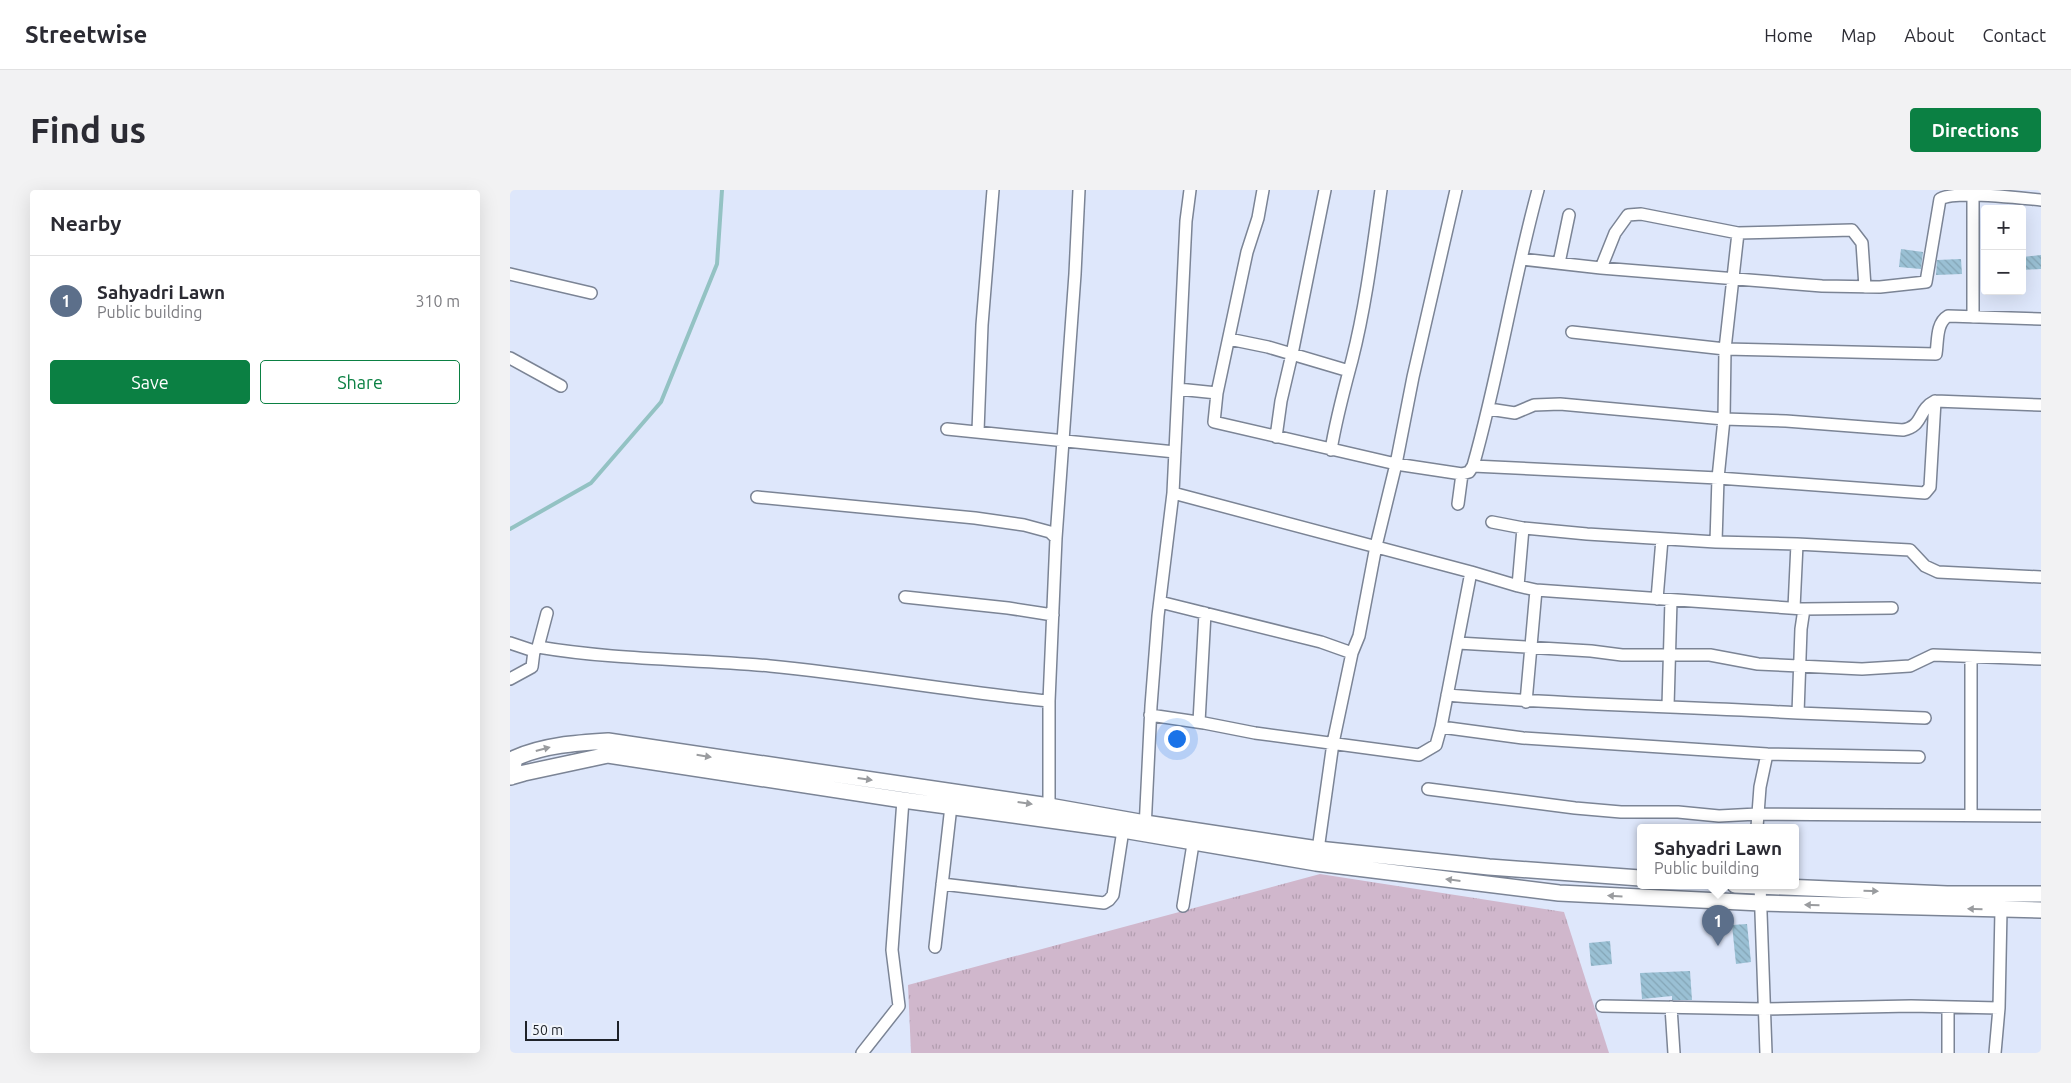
<!DOCTYPE html>
<html lang="en">
<head>
<meta charset="utf-8">
<style>
	:root { --surface:#fff; --page:#f2f2f3; --text:#2b2b33; --muted:#7c7c81; --line:#e1e1e2; --accent:#0b8043 }
	body { margin:0; font-family:Ubuntu,sans-serif; background:var(--page); color:var(--text) }
	.controls { position:absolute; right:15px; top:15px; display:grid; overflow:hidden; border-radius:5px; box-shadow:0 5px 20px #0002 }
	.controls button { width:45px; height:45px; display:grid; place-items:center; padding:0; border:0; border-bottom:1px solid var(--line); background:var(--surface); color:var(--text); font:25px sans-serif }
	.scale { position:absolute; left:15px; bottom:12px; width:94px; box-sizing:border-box; padding-left:5px; border:2px solid #1e2229; border-top:0; font-size:14px; line-height:18px; white-space:nowrap; color:#1e2229; -webkit-text-stroke:4px #f1f5fc; paint-order:stroke }
	.you { position:absolute; left:666px; top:548px; width:18px; height:18px; margin:-12px; border:4px solid #fff; border-radius:50%; background:#1a73e8; box-shadow:0 0 0 8px #1a73e833 }
	.badge { display:grid; place-items:center; width:32px; height:32px; border-radius:50%; background:var(--accent); color:#fff; font-size:16px; font-weight:700 }
	.pin { position:absolute; translate:-50% -41px; filter:drop-shadow(0 1px 2px #0008) }
	.pin::after { content:''; position:absolute; top:26px; width:18px; height:15px; background:inherit; clip-path:polygon(0 0,100% 0,50% 100%) }
	.popup { position:absolute; left:1127px; top:634px; width:162px; height:65px; box-sizing:border-box; display:grid; place-content:center; border-radius:5px; background:var(--surface); filter:drop-shadow(0 1px 4px #0005); font-size:16px; white-space:nowrap; color:var(--muted) }
	.popup b { font-size:19px; color:var(--text) }
	.popup::after { content:''; position:absolute; left:50%; top:100%; margin-left:-10px; border:10px solid transparent; border-top-color:var(--surface) }
	.list { margin:0; padding:0; list-style:none }
	h2 { display:flex; justify-content:space-between; align-items:center; height:65px; margin:0; padding:0 20px; font-size:21px }
	h2 small { font-size:16px; font-weight:400; color:var(--muted) }
	.list li { display:grid; grid-template-columns:32px 1fr auto; gap:15px; align-items:center; box-sizing:border-box; height:90px; padding:0 20px; border-top:1px solid var(--line) }
	.list b { display:block; font-size:19px; white-space:nowrap }
	.list p { margin:0; font-size:16px; white-space:nowrap; color:var(--muted) }
	.list em { font-size:16px; font-style:normal; color:var(--muted) }
	.actions { display:flex; gap:10px; padding:15px 20px }
	.actions a { flex:1; padding:11px 0; border:1px solid var(--accent); border-radius:5px; text-align:center; font-size:18px; color:var(--accent) }
	.actions .main { background:var(--accent); color:#fff }
	.map { position:relative; flex:none; width:1531px; height:863px; overflow:hidden; border-radius:5px }
	header { display:flex; align-items:center; gap:30px; box-sizing:border-box; height:70px; padding:0 25px; background:var(--surface); border-bottom:1px solid var(--line) }
	header strong { font-size:24px }
	nav { display:flex; gap:28px; margin-inline-start:auto; font-size:18px }
	.intro { display:flex; align-items:center; justify-content:space-between; box-sizing:border-box; height:120px; padding:0 30px }
	h1 { margin:0; font-size:35px }
	.button { padding:12px 22px; border-radius:5px; background:var(--accent); color:#fff; font-size:18px; font-weight:700 }
	main { display:flex; gap:30px; padding:0 30px }
	aside { flex:1; background:var(--surface); border-radius:5px; box-shadow:0 5px 20px #0002 }
	.map>svg:first-child { display:block }
</style>
</head>
<body>
<header>
<strong>Streetwise</strong>
<nav><a>Home</a><a>Map</a><a>About</a><a>Contact</a></nav>
</header>
<div class="intro"><h1>Find us</h1><a class="button">Directions</a></div>
<main>
<aside>
<h2>Nearby<small></small></h2>
<ul class="list">
<li><span class="badge" style="background:#5c6f8a">1</span><div><b>Sahyadri Lawn</b><p>Public building</p></div><em>310 m</em></li>
</ul>
<div class="actions"><a class="main">Save</a><a>Share</a></div>
</aside>
<div class="map">
<svg width="1531" height="863" viewBox="0 0 1531 863">
	<defs>
		<pattern id="grass-tufts" width="24" height="20" patternUnits="userSpaceOnUse" patternTransform="scale(1.25)"><rect width="24" height="20" fill="#d0b7cc"/><path d="M3 7l-1-3M5 7V3M7 7l1-3M15 17l-1-3M17 17v-4M19 17l1-3" fill="none" stroke="#b29daf"/></pattern>
		<pattern id="building-back-hatch" width="6" height="6" patternUnits="userSpaceOnUse" patternTransform="scale(1.25)"><rect width="6" height="6" fill="#9ac0d4"/><path d="M-1 5l2 2M0 0l6 6M5-1l2 2" fill="none" stroke="#84a5b6"/></pattern>
	</defs>
	<rect width="100%" height="100%" fill="#dee7fb"/>
	<!-- grass -->
	<path fill="url(#grass-tufts)" d="M810,684l244,38 45,141h-698l-3,-68z"/>
	<g fill="none" stroke-linecap="round" stroke-linejoin="round">
		<!-- stream -->
		<path stroke="#93c2c3" stroke-width="4" d="M0,339l81,-46 70,-81 56,-138 5,-74"/>
	</g>
	<!-- building -->
	<path fill="url(#building-back-hatch)" d="M1391,59l22,3 -2,17 -22,-2z
		M1531,65v14l-19,1v-13z
		M1451,69l1,15 -26,1 1,-15z
		M1237,734l4,38 -15,2 -4,-39z
		M1100,751l2,23 -21,2 -2,-23z
		M1180,781l2,29h-20v-4l-30,3 -2,-26z"/>
	<g fill="none" stroke-linecap="round" stroke-linejoin="round">
		<defs>
			<path id="street" d="M753,0l-5,28 -11,34 -30,141 -3,29 182,42 66,10 7,-2 4,-6c26,-91 40,-185 65,-276
				M1228,43l-13,116 -1,70 -6,59 -2,64 81,2
				M1011,69l80,9 221,18 58,1 46,-5 14,-83c16,-9 80,-1 101,1
				M1049,73l10,-48
				M1091,78l14,-35 13,-18 13,-1 97,19 114,-3 10,13 3,44
				M0,84l81,19
				M1463,127v-123
				M1062,142l153,17 211,5c2,-13 0,-31 12,-38l93,3
				M719,149l39,8 81,24
				M0,168l51,28
				M668,199l39,4
				M979,219l26,4 19,-8 26,-1 164,15 62,2 117,9c21,-4 14,-20 32,-29l106,4
				M437,239l228,23
				M468,241l4,-106 11,-135
				M766,247l5,-36 11,-47 33,-164
				M821,260c5,-31 13,-60 21,-90 14,-55 21,-113 29,-170
				M963,276l245,12 207,15 5,-6 5,-86
				M247,307l218,21 49,7 26,7 6,6 -7,163v112
				M948,314l4,-30
				M982,332l31,6 64,6 129,8
				M546,348l19,-264 4,-84
				M961,382l47,14 18,4 268,19 88,-1
				M1008,396l5,-58
				M395,407l103,11 45,7
				M1147,409l5,-60
				M650,412l161,40 31,11 7,-17 17,-90 20,-82 17,-87 43,-187
				M1284,418l3,-64 113,6 15,16 13,6 103,5
				M0,453l24,8 4,-4 9,-34
				M948,453l133,8 31,4h88l48,9 104,5 48,-3 23,-11 108,4
				M28,457c77,13 154,12 232,19 93,9 186,26 279,35
				M1461,467v158
				M0,489l22,-12 2,-16
				M937,505c117,10 234,11 351,18l3,-84 3,-20
				M1016,512l10,-112
				M1158,516l3,-106
				M1288,523l127,5
				M640,525l54,8 51,10 164,22 17,-10 5,-18 30,-155 -298,-79
				M689,532l6,-109
				M931,537l82,11 244,16 -7,33 -3,40
				M1257,564l152,3
				M918,599l147,19 46,4h57l41,4 38,-2 284,2
				M635,639l6,-123 7,-90 15,-123 13,-272 4,-31
				M807,667l16,-114 19,-90
				M432,694l162,19 5,-3 4,-5 10,-65
				M1250,695l6,168
				M673,716l10,-62
				M425,757l16,-141
				M1092,816l162,3 147,-3 88,2 2,-98
				M1161,817l3,46
				M352,863l37,-47 -7,-56 11,-150
				M1438,863v-46
				M1485,863l4,-45"/>
			<path id="secondary" d="M0,587l14,-4 84,-18 295,45 220,30 193,33 243,30 202,10 280,7
				M1,587l4,-19c29,-13 61,-15 93,-17l441,65 96,17 173,26 171,18 151,11
				M1225,695l212,9h94"/>
		</defs>
		<!-- street casing -->
		<use href="#street" stroke="#7b8495" stroke-width="14"/>
		<!-- secondary casing -->
		<use href="#secondary" stroke="#7b8495" stroke-width="18"/>
		<!-- street -->
		<use href="#street" stroke="#fff" stroke-width="11"/>
		<!-- secondary -->
		<use href="#secondary" stroke="#fff" stroke-width="15"/>
	</g>
	<!-- one-way arrows -->
	<defs><path id="oneway-solid" d="M-6-.8H1V-3.2L6.5 0L1 3.2V.8H-6Z" transform="scale(1.25)"/></defs>
	<g fill="#9a9c9f">
		<use href="#oneway-solid" transform="translate(33 559) rotate(-15)"/>
		<use href="#oneway-solid" transform="translate(194 566) rotate(9)"/>
		<use href="#oneway-solid" transform="translate(355 589) rotate(8)"/>
		<use href="#oneway-solid" transform="translate(515 613) rotate(8)"/>
		<use href="#oneway-solid" transform="translate(943 690) rotate(-173)"/>
		<use href="#oneway-solid" transform="translate(1361 701) rotate(2)"/>
		<use href="#oneway-solid" transform="translate(1105 706) rotate(-177)"/>
		<use href="#oneway-solid" transform="translate(1302 715) rotate(-179)"/>
		<use href="#oneway-solid" transform="translate(1465 719) rotate(-179)"/>
	</g>
</svg>
<div class="controls">
<button>+</button>
<button>−</button>
</div>
<div class="scale">50 m</div>
<div class="you"></div>
<div class="pin badge" style="left:1208px;top:756px;background:#5c6f8a">1</div>
<div class="popup"><b>Sahyadri Lawn</b>Public building</div>
</div>
</main>
</body>
</html>
